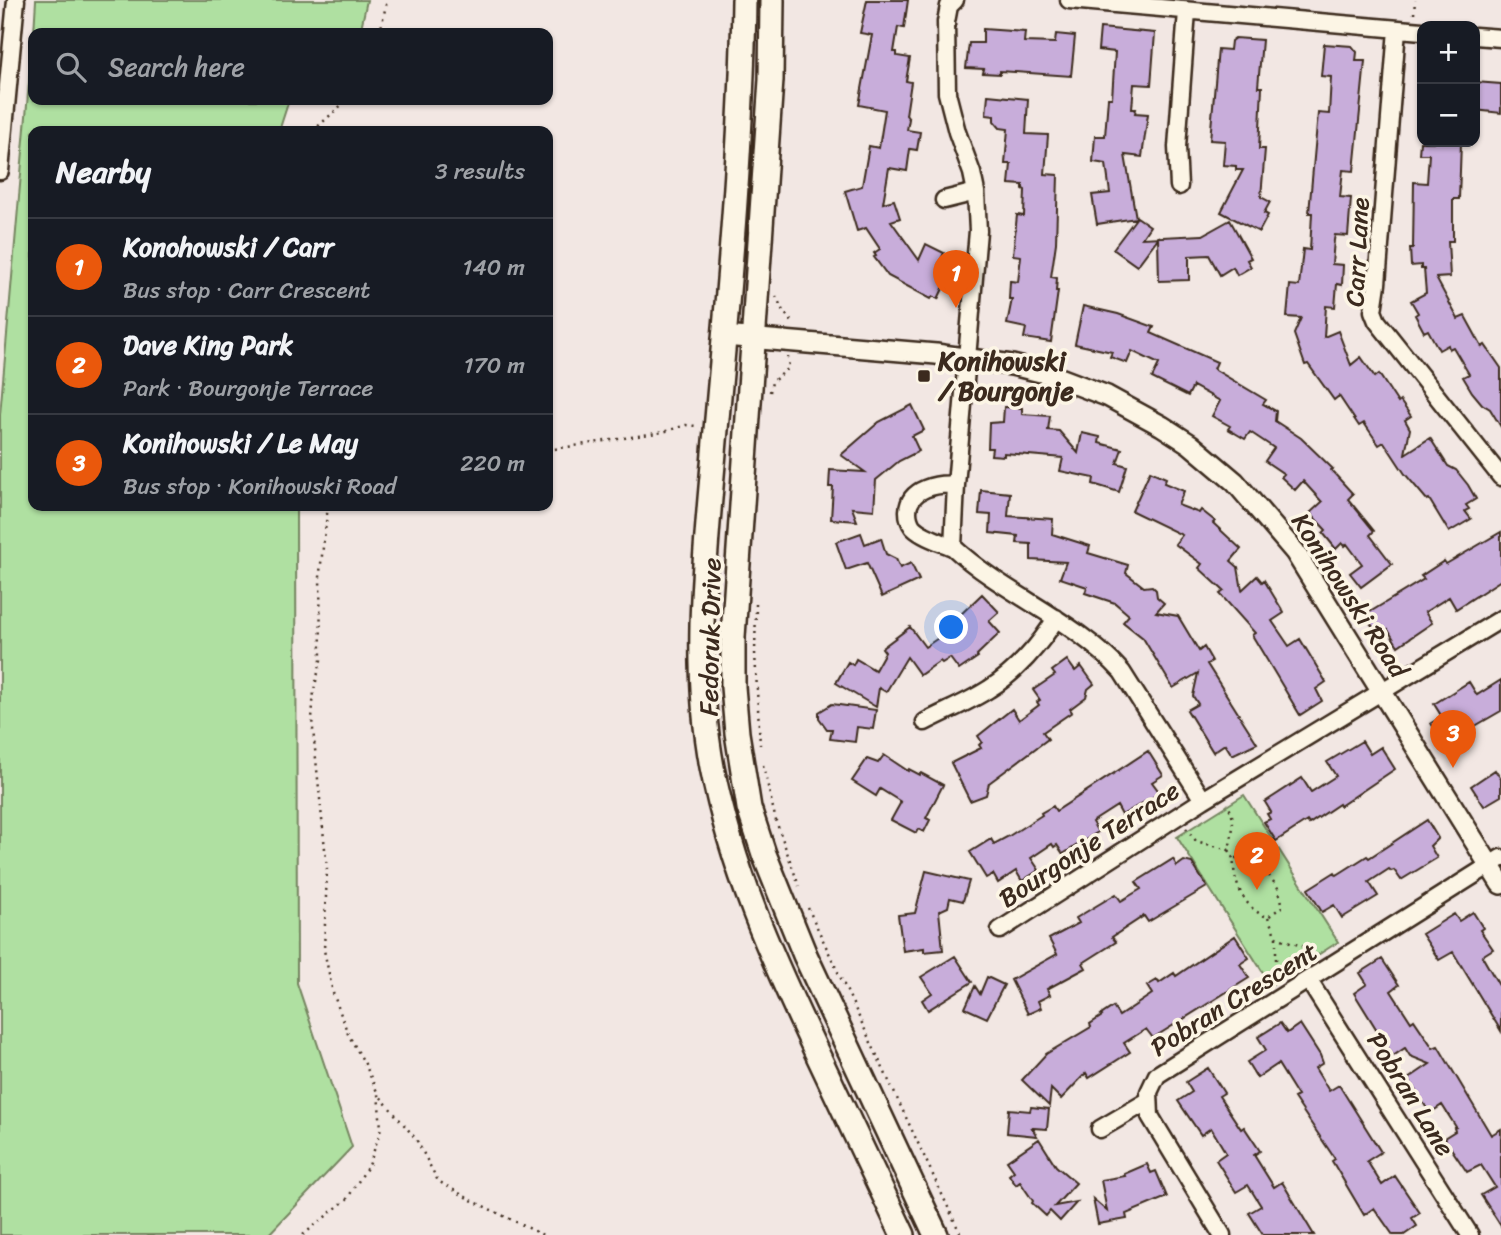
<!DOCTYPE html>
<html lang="en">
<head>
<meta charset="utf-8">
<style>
	:root { --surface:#171b24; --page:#20242c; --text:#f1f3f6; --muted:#9ea1a6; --line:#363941; --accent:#ea580c }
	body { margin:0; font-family:Sriracha,sans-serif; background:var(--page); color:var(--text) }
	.controls { position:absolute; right:21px; top:21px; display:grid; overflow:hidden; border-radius:14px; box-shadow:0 2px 5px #0004 }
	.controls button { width:63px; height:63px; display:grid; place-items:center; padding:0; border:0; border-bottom:2px solid var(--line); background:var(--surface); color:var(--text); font:35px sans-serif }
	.you { position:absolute; left:952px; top:628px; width:24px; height:24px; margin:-18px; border:5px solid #fff; border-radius:50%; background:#1a73e8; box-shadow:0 0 0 10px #1a73e833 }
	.badge { display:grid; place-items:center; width:46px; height:46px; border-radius:50%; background:var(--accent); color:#fff; font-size:23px; font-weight:700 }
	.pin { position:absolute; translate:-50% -58px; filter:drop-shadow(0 2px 4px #0008) }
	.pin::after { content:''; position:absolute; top:37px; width:24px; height:21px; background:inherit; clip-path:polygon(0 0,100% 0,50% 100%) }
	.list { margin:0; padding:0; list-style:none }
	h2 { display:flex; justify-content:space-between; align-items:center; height:91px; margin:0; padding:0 28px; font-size:30px }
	h2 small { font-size:23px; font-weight:400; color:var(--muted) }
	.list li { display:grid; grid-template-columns:46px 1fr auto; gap:21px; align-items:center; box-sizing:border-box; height:98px; padding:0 28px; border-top:2px solid var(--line) }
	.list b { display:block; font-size:26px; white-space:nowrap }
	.list p { margin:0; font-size:23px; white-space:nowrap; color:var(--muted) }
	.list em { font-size:23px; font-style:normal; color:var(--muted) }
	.icon { flex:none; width:38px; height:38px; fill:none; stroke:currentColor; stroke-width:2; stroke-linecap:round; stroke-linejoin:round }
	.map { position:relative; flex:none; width:1501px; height:1235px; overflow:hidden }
	.search { position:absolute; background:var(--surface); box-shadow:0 2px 5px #0004; left:28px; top:28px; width:525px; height:77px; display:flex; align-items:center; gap:18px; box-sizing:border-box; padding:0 24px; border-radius:14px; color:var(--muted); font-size:26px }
	.panel { position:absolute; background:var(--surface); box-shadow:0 2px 5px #0004; left:28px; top:126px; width:525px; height:385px; border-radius:14px }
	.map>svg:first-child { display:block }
</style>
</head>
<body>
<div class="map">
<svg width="1501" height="1235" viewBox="0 0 1501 1235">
	<rect width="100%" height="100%" fill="#f2e7e3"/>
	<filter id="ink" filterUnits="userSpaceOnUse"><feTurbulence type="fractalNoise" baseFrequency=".0143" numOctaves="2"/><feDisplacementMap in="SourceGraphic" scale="14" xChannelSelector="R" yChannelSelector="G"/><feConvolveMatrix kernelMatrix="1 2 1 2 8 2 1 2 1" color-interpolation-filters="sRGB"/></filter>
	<g filter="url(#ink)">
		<!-- green -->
		<path fill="#afe0a1" stroke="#758560" stroke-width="2" d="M36,0h331l-7,33h-326z
			M33,36v64h256l-10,31h-246v375h263l1,477 55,164 -84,88h-268v-820z
			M1244,795l94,147 -67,43 -94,-148z"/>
		<!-- building -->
		<path fill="#c8adda" stroke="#3b2a1e" stroke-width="2" d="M867,0h41l-4,28 -6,-1 -4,25h3v4l13,2 -4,23 5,1 -5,33 3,4 -2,11 13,2 -3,18 -7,-1 -3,22 -18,-3 -6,35 11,-3 6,18 -9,3 28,39 7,-16 18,9 -5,11 5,3 -2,3 8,4 -12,25 -5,-3 -2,3 -43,-23 -14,-19 2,-1 -2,-3 6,-4 -14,-21 -9,3 -12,-40 17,-5 7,-40 10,2 6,-38 -26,-5 13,-70 -12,-2z
			M1100,28l55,5 -4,52 -17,-1 -2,25h4l-1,4 13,1 -6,43 -17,-2 11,63 -39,6 -5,-29 18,-2 -4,-29 -13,-2 2,-26h10l3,-38h4l3,-46 -17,-2z
			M983,29l42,3 -1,10 31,1 1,-9 19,2 -4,40 -71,-5v3l-17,-1 1,-4 -18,-1 3,-25h14z
			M1235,38l27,2 -4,47h4l-3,62h6l-4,48 9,5 -6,11 4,2 -9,17 -38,-20 22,-42h-7v-4l-13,-1 2,-24 -15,-1 8,-91 12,1 1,-9z
			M1324,44l28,2 5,6 -1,9h9l-11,110 -11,-1 -3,27 11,1 -3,38 -13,-1 -1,5 -2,24 11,1 -1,20 -5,-1 -2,23 -9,-1 -2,31 14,-6 13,34 10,-8 14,20 4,-3 19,29 2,-2 11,15 -6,4 5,9 -5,25 25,-16 18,28 8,4 12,15 8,14 -10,6 3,4 -4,2 6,8 -22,13 -20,-33 -2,1 -22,-26 -21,-32 -5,3 -15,-22 -5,3 -20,-30 -5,4 -26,-36 -3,1 -11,-31 7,-16 -14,-1 3,-32 9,1 4,-37 7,1 2,-37h-3l9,-100 11,1 2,-37 -10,-1z
			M1475,82l26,2v29l-26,-3z
			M988,95l40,4 -2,35 22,1 -3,39 13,1 -2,68 -5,34 6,1 -1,13h2l-7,51 -27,-4 2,-10 -19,-4 5,-25h-3l1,-18 8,1 3,-26 -8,-1 4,-40 7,1 1,-26 -2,-1v-4l-14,-1 2,-20h-6l3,-35 -8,-1 -6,-7v-5l-8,-1z
			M1420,142h41l-2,57h-6v42h-5l2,36 -14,1 22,41 7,-3 17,31 3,-2 16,23v59l-11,-18 -8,-5 -10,-12 -9,-15 6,-3 -16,-27 -4,2 -1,-4 -9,5 -11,-20 -4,2 -9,-17 3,-2 -7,-12 15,-8 -2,-24h-3v-4l-10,1 -1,-18h3l1,-66 13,1 2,-29h-10z
			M1137,217l13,9 -8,12 61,-3 27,-15 21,38 -4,2 4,7 -14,8 -4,-8 -13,8 -11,-20 -20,1v24l-30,1 -1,-43 -21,28 -24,-17z
			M1083,306l35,8 36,13 -3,6 66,29 -3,7 52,31 -3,4 13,7 -1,10 26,17 32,31 -2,1 22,24 -5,5 26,32 -4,4 22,29 -31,23 -11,-14 12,-9 -15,-20 -2,2 -3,-3 -6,6 -13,-16 3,-3 -16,-17 12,-11 -19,-21 -8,9 -14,-13 3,-3 -19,-13 9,-13 -24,-16 -5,7 -17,-10 2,-3 -18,-10 8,-15 -27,-15 -5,10 -36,-18 7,-14 -27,-13 -5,12 -17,-6 2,-5 -37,-8z
			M912,405l12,25 -12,6 7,15 -20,10 -23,19 -2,30 -22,-2 5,13 -26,-2 2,-32h-4l1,-17 35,2 -24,-17 38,-33z
			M1004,407l18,1v6l28,2 -2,14 11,1 19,22 4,-20 18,4 -1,6 23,6 -5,14 10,3 -8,26 -26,-8 1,-6 -34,-7 3,-13 -59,-5v3l-13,-1 1,-7h-4l1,-25 14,-1z
			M1150,471l16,7 -2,5 20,8 -6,14 21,8 2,-3 14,11 -2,2 28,26 -10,12 7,6 4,23 15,-14 5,6 2,-2 20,33 -12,8 17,25 11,-7 26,43 -10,7 6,12 -22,14 -48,-80 3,-2 -35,-39 4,-3 -25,-23 3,-4 -27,-20 7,-9 -50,-24z
			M981,490l29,3 -2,23 45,3 -1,15 38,12 -2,7 40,12 -2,8 18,14 8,-1 4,4 1,7 7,6 -8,9 22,4 21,35 5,-4 8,14 -5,3 50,79 -25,12 -7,-11 -12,8 -26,-42 11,-6 -5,-8 5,-23 -25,15 -30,-50 -20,-16 6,-7 -14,-12 -30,-10 2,-6 -27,-9 6,-16 -35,-2v-16l-14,-1 1,-7 -28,-3 1,-18 -12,-1z
			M1501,532v48l-45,29 -7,-12 -24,15 7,11 -34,23 -10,-16 -9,6 -14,-21 59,-36 -3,-3 23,-15 2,3z
			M861,533l4,11 16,-6 5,16 10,5 4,9 11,-5 8,17 -37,17 -15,-34 -21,7 -10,-28z
			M982,594l17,18 -10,9 11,12 -23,22 1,2 -19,13 -9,-12 -8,5 -2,-2 -20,14 -13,-18 -21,35 -7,-4 -3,19 -40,-24 12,-21 5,3 3,-6 19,11 10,-18 -3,-4 28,-21 15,20 38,-26 -5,-4z
			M1067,660l8,11 6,-5 13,18 -6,5 -2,8 -16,12 2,3 -29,20 5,7 -59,44 -3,12 -16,6 -19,-38 30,-15 -2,-3 3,-3 -4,-6 34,-27 7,11 20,-15 -2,-3 3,-2 -7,-10 22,-15 -3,-4z
			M1501,680v31l-57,33 -13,-21 11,-6 -8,-13 35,-22 8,13z
			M832,704l44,6 -3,19 -16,-2 -2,15 -25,-3 2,-10h-5l-8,-11v-6z
			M1362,741l8,13 11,-7 14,22 -55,37 -1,-2 -30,20 -2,-3 -31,20 -12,-19 6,-3 -3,-5 4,-2 -6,-10 37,-24 9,14 25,-16 -9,-14z
			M1148,751l15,24 -11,7 8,11 -38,22 -5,-9 -25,16 6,10 -35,22 -6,-9 -3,2 -2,-3 -21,14 8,12 -17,11 -6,-10 -18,12 -5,-9 -7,4 -16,-26 21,-13 3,5 15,-8 33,-21 -1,-2 12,-7 3,5z
			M884,755l24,16 1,-2 11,6 1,-2 22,12 -17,33 4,2 -6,12 -6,-3 -2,4 -25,-13 10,-18 -21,-13 -4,7 -24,-15 15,-22 11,4z
			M1495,770l6,9v17l-17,10 -13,-20z
			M1427,820l11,18 -8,8 7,12 -36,22 -7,-10 -3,1 -2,-2 -20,13 9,14 -36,22 -8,-13 -12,7 -14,-23 27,-17 2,3 30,-19 2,2z
			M1173,859l4,7 7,-5 8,2 15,24 -59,35 -4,-6 -32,21 4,5 -33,21 3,5 -39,21 3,6 -12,6 3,7 -13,6 -17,-34 46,-26 -8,-15 30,-16 -3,-5 40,-24 5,7 20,-12 -5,-7z
			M926,871l43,10 -6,20 -13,-3 -2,9 -9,4 4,39 -19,2v-4l-21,3 -5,-36 17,-2z
			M1473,912l10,16 -3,2 13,19 -11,7 19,33v42l-48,-79 -14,8 -17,-26 32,-20 5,7z
			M1235,936l14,22 -9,6 9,14 -96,60 -7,-9 -22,14 6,9 -41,26 -3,-5 -25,26 -10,-10 -2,17 -27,-26 24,-26 45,-27 -1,-3 12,-8 -1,-1 12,-8 6,9 33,-22 -5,-8 10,-6 2,3 15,-10 2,3z
			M955,956l17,26 -44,28 -6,-10 10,-7 -11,-16z
			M1382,959l17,26 -8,6 20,31 3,-2 19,28 5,-2 53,89 10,-6v97l-20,-31 14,-8 -14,-22 -14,7 -23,-34 11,-7 -1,-3 2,-1 -14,-22 -12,8 -22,-34 22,-15 -20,-8 -5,-8 -12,8 -39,-63 13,-9 -7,-11z
			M987,977l17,8 -17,33 -22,-10 10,-22 5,8z
			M1280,1023l7,10 13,-9 20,31 3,8 -8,5 14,23 10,-6 42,67 -14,9 15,24 13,-9 25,37 -8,5 5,8 -13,9h-11l-19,-27 -10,7 -32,-54 3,-2 -41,-61 4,-2 -20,-32 -21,14 -8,-13 -2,-3 19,-12 -8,-13z
			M1208,1068l16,25 -5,3 22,33 3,-2 16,24 -6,4 20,32 8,-5 32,53h-51l-14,-22 12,-7 -13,-21 -12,7 -20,-32 10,-7 -15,-25 -10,7 -23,-34 14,-9 -6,-10z
			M1031,1107l18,2 -2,20 -15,-1 5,8 -30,-3 2,-24 21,2z
			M1039,1139l17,27 20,17 -21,23 22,-4 -17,19 -10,-10 -4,5 -14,-13 1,-2 -13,-19 -4,3 -7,-10 5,-4 -7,-10z
			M1147,1164l4,9 5,-2 11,26 -41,17 1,5 -29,5 -5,-25 14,12 -6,-31 24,-4 -1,-2z"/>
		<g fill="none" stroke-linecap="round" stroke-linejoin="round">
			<defs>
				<path id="minor" d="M955,0l-6,6 -3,16 1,71 10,39 15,41 4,19 2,39 -22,254 -3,62c52,48 121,72 169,125l81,128 298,-181
					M1069,0l353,31
					M1397,29l-20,255 -4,27 4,10 124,156
					M1475,36l26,2
					M0,171l16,-171
					M1179,186l-2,-39 10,-136
					M944,200l32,-8
					M953,547c-12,-5 -30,-10 -40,-20 -3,-4 -5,-10 -5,-16 1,-23 30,-28 48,-26
					M925,722c21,-11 44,-20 64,-33 26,-16 52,-45 67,-71
					M1000,930l203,-130
					M1309,981l161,254
					M1100,1129l48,-28
					M1222,1235l-72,-119 -1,-24 8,-17 344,-217"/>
				<path id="tertiary" d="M724,336l212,18 76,11 37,9 58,22 55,30 28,18 45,38 60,70 206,332"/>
				<path id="secondary" d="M744,0c-2,147 -16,295 -29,441 -9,109 -23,219 -3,326 20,103 59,189 103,282 29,62 59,124 88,186
					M772,0l-1,80 -38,557v50l4,46 12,75 15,46 41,101 131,280"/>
			</defs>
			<!-- minor casing -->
			<use href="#minor" stroke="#3b2a1e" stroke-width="21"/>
			<!-- tertiary casing -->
			<use href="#tertiary" stroke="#3b2a1e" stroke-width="24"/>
			<!-- secondary casing -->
			<use href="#secondary" stroke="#3b2a1e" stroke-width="28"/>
			<!-- path -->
			<path stroke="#3b2a1e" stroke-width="2.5" stroke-dasharray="2 5" stroke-linecap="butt" d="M1414,14l1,-14
				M380,33l7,-33
				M313,131l34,-31
				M776,296l7,15 10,12
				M770,392l2,-10 17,-14 -1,-11
				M548,450l115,-18 23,-7 10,1
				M328,506l-8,66 1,88 -7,30 -2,29 15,150 -3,81 9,43 15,41 17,30 13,30
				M756,604l-1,49 5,92
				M763,765l13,56 23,65
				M1186,828l10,13 33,9c3,-17 8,-31 -2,-46
				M1229,850c6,9 4,15 6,26 4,18 15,36 33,41l15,-11 -5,-18 -21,-29 -22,-1
				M808,908l153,327
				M1268,917l8,20 31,11 9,9
				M1276,937v27l6,14
				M303,1235l44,-36 23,-36 11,-35 -3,-34 38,45 22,42 33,19 72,35"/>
			<!-- minor -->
			<use href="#minor" stroke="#fcf5e5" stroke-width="16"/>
			<!-- tertiary -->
			<use href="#tertiary" stroke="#fcf5e5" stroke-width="19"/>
			<!-- secondary -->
			<use href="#secondary" stroke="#fcf5e5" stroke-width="23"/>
		</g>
	</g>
	<!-- markers -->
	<rect fill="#3b2a1e" stroke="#fcf5e5" stroke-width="2.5" x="917" y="369" width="14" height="14" rx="3.5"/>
	<g text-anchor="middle" stroke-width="7" stroke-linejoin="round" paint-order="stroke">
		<!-- street labels -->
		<g font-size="26" fill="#3b2a1e" stroke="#fcf5e5">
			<text transform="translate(1357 252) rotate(-87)" y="9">Carr Lane</text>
			<text transform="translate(1350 595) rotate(57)" y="9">Konihowski Road</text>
			<text transform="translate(710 637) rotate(-89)" y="9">Fedoruk Drive</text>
			<text transform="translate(1089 844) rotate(-33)" y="9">Bourgonje Terrace</text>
			<text transform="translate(1234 999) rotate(-32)" y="9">Pobran Crescent</text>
			<text transform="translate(1411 1094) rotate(58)" y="9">Pobran Lane</text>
		</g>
		<!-- poi labels -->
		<g font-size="26" font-weight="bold" fill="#3b2a1e" stroke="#fcf5e5" text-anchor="start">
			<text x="938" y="370">Konihowski<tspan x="938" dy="30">/ Bourgonje</tspan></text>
		</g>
	</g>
</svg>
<div class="controls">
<button>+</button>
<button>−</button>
</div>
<div class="you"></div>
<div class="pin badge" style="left:956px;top:308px">1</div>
<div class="pin badge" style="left:1257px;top:890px">2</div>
<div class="pin badge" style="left:1453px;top:768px">3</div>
<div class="search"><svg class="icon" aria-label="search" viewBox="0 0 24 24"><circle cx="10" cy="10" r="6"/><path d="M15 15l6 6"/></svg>Search here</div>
<section class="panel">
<h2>Nearby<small>3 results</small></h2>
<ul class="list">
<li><span class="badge">1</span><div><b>Konohowski / Carr</b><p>Bus stop · Carr Crescent</p></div><em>140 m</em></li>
<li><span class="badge">2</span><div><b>Dave King Park</b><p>Park · Bourgonje Terrace</p></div><em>170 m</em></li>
<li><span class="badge">3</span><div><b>Konihowski / Le May</b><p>Bus stop · Konihowski Road</p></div><em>220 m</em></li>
</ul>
</section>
</div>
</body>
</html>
